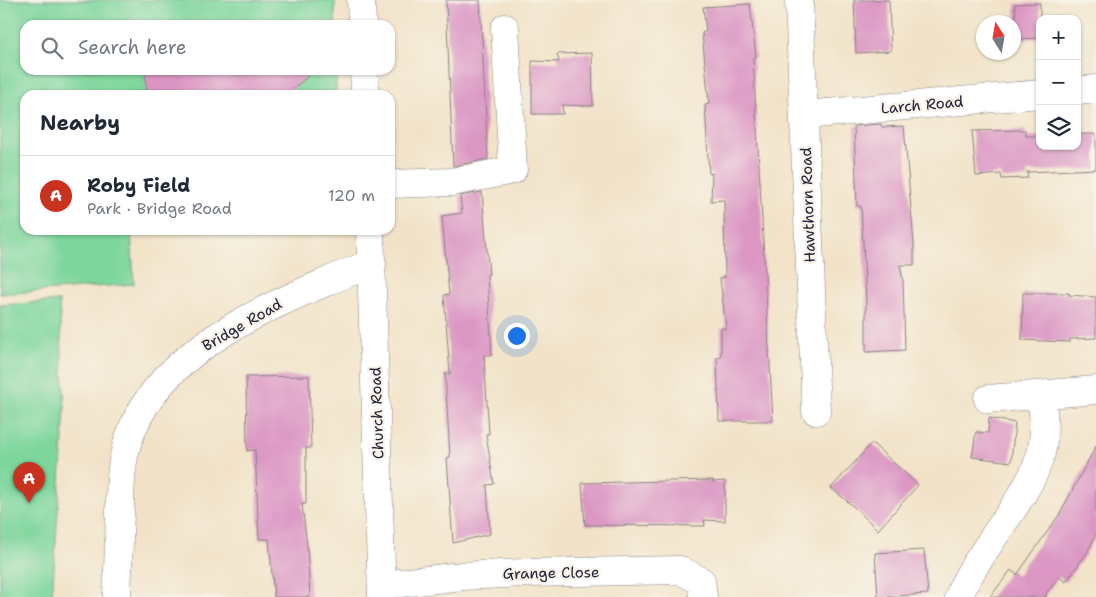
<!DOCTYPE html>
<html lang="en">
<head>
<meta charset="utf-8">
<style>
	:root { --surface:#fff; --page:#f6f6f7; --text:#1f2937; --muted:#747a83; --line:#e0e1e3; --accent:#c8321e }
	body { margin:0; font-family:"Shantell Sans",sans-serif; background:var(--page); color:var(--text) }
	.controls { position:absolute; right:15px; top:15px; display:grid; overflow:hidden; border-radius:10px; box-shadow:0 1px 4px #0004 }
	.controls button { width:45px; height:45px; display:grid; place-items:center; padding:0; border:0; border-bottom:1px solid var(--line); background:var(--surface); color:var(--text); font:25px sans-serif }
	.compass { position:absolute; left:976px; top:15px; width:45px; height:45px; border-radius:50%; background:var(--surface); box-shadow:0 1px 4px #0004; rotate:349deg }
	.you { position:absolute; left:516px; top:335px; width:18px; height:18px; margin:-12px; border:4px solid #fff; border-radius:50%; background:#1a73e8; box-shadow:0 0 0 8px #1a73e833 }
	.badge { display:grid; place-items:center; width:32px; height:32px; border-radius:50%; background:var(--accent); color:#fff; font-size:16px; font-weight:700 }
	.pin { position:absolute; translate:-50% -41px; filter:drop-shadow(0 1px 2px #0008) }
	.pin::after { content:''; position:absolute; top:26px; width:18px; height:15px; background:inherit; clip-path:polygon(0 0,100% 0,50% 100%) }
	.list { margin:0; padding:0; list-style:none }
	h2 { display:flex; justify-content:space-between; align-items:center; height:65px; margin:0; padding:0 20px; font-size:21px }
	h2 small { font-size:16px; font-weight:400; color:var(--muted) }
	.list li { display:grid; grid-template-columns:32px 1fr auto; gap:15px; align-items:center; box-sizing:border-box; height:80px; padding:0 20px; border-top:1px solid var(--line) }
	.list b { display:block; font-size:19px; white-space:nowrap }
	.list p { margin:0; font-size:16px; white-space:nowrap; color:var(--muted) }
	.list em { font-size:16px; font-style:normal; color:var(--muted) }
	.icon { flex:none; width:28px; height:28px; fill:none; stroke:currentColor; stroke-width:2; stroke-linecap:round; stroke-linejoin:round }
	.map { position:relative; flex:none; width:1096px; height:597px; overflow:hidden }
	.search { position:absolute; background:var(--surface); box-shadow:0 1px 4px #0004; left:20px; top:20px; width:375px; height:55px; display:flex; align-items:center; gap:12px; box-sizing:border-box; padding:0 18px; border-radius:15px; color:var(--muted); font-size:19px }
	.panel { position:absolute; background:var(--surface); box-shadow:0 1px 4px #0004; left:20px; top:90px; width:375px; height:145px; border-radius:15px }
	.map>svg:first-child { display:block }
</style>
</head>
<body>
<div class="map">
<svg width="1096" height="597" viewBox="0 0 1096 597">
	<rect width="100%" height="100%" fill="#f7f3e8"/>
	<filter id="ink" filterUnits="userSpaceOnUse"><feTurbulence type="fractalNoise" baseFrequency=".02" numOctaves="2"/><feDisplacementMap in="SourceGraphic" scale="10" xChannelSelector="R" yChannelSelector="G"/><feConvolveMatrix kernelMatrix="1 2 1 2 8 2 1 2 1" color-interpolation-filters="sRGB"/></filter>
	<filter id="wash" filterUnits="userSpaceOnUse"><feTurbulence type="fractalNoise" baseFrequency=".0096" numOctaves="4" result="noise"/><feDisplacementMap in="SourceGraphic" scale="20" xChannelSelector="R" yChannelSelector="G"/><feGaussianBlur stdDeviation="1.12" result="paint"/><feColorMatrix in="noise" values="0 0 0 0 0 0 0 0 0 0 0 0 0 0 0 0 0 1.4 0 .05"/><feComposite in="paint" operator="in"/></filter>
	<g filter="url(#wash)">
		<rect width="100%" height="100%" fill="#f2e3c8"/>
		<!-- green -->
		<path fill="#7dd69c" stroke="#507c6c" d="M0,0h335v25h-310v45h311v25h-311v135h106l3,54 -134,10z
			M59,301l6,108 -13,188h-52v-292z"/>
		<g id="blocks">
			<!-- building -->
			<path fill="#db96c4" d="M446,0h34l8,159 -35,7z
				M854,0h35l2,51 -35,2z
				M1040,3v35l-23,1 -2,-35z
				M750,4l6,54h-3l4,71 16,292h-54l-2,-64 4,-1v-28h5l-6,-50 5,-1 -1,-77 -13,1 1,-28 -3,1 -4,-69 4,-1 -7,-71 4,-2 -3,-24z
				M592,53l1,53 -31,-1 1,9h-31v-53l27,1 -2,-8z
				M165,70h150l-29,25h-139l-2,-23z
				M881,124l1,3 22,-1 10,118v21h-14l3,16 2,69 -39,2v-52l-5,-94h-4l-3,-80z
				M1025,130l1,6h14v10h37v-12h19v35l-69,3 1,6 -26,1 -1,-5 -25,2 -4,-45z
				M482,192l7,82 -2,1 5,80h-8l5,79h-3l8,50 -7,1 3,49 -37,9 -6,-85 3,-1 -5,-83h5l-6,-79 5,-1 -7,-78 20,-3 -2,-17z
				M1023,293h46v2l27,2v41l-26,1v3l-48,-2z
				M309,376l2,72h-5v56h-4l5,42 3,51h-36l-5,-58h-10l-4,-89 -8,1 -1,-74z
				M989,418l26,5 -4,39 -39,-5 4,-25 12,1z
				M872,443l46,42 -40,45 -25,-24 -22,-18z
				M1096,446v89l-10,19 -20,28 -7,-5 -14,18 2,2h-57l21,-27 6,5 42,-60z
				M713,480v2l12,-1v40l-21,-1 1,6 -120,-1 -3,-42z
				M924,550l4,44 -50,3 -3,-44z"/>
		</g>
	</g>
	<g filter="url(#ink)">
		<use href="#blocks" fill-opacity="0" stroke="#8a8282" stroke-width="1"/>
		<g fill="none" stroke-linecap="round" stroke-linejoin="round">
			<defs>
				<path id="minor" d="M361,0l1,25
					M799,0l17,411
					M364,70l1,25
					M1077,91l19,-2
					M805,115l235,-21
					M390,184l62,-2 61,-12 -8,-142
					M370,230l12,367
					M988,399l108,-9
					M382,585l80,-9 62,-3 156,-3 21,11 2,16
					M117,597c1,-28 2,-56 3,-84 0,-19 0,-38 4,-57 18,-87 107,-132 181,-165 22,-9 44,-20 67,-27
					M959,597c5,-17 17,-33 26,-47 17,-27 44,-60 54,-90 7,-21 5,-43 2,-65"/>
			</defs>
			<!-- minor casing -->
			<use href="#minor" stroke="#8a8282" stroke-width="29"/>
			<!-- minor -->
			<use href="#minor" stroke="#fff" stroke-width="28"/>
		</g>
	</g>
	<g text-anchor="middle" stroke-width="4.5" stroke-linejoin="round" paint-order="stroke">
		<!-- street labels -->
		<g font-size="15" fill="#22223b" stroke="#f7f3e8">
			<text transform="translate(922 105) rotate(-5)" y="5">Larch Road</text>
			<text transform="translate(808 205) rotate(-92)" y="5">Hawthorn Road</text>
			<text transform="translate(242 325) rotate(-30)" y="5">Bridge Road</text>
			<text transform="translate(377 413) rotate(-92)" y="5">Church Road</text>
			<text transform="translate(551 573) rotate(-1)" y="5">Grange Close</text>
		</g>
	</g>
</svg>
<div class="controls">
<button>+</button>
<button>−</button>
<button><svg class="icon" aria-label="layers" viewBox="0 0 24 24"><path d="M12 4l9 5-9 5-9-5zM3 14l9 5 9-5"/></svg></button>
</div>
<svg class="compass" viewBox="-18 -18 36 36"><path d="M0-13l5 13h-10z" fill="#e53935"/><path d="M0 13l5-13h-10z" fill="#747a83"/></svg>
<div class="you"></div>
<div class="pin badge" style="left:29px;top:503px">A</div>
<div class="search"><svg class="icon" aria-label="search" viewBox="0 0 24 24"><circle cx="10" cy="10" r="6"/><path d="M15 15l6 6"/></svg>Search here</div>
<section class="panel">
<h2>Nearby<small></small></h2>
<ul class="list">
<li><span class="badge">A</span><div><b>Roby Field</b><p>Park · Bridge Road</p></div><em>120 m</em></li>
</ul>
</section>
</div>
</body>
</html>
